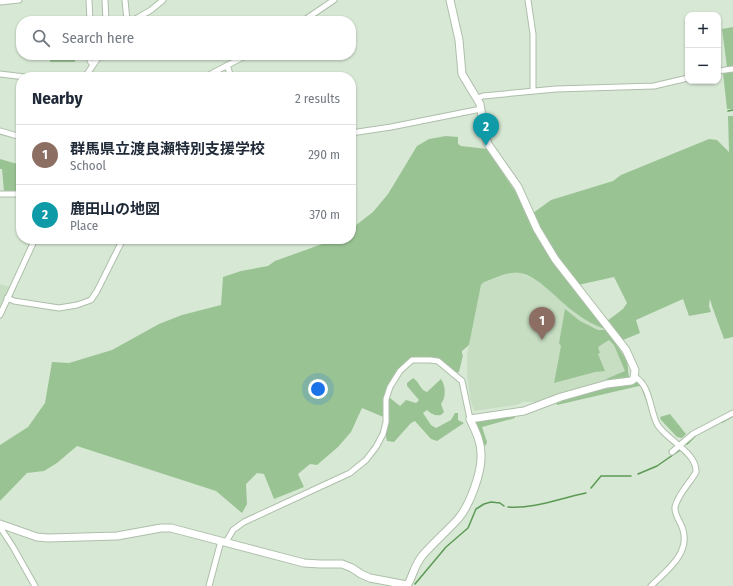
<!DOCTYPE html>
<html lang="en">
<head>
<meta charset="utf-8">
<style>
	:root { --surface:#fff; --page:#f2f2f3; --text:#1f2937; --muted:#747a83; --line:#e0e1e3; --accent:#2563eb }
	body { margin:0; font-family:"Fira Sans Condensed","Noto Sans JP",sans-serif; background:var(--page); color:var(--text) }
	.controls { position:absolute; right:12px; top:12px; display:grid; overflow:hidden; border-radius:8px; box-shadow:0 1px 3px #0004 }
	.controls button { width:36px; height:36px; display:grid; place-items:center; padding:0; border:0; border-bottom:1px solid var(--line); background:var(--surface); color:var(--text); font:20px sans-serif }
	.you { position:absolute; left:318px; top:389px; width:14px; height:14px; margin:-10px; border:3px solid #fff; border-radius:50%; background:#1a73e8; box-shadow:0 0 0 6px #1a73e833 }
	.badge { display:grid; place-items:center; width:26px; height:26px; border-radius:50%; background:var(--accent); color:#fff; font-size:13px; font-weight:700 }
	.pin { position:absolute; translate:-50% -33px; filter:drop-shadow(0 1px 2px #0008) }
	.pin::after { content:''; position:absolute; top:21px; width:14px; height:12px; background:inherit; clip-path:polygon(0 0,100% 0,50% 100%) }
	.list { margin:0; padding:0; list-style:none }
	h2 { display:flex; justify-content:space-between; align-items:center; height:52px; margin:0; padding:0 16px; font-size:17px }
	h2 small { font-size:13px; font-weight:400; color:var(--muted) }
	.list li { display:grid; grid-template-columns:26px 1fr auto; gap:12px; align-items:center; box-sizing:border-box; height:60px; padding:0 16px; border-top:1px solid var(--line) }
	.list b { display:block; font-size:15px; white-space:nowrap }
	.list p { margin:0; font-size:13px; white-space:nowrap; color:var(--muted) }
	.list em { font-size:13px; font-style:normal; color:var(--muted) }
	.icon { flex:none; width:22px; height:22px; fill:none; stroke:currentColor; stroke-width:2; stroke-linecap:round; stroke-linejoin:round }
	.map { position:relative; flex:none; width:733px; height:586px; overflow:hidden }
	.search { position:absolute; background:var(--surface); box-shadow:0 1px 3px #0004; left:16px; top:16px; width:340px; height:44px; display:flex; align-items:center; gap:10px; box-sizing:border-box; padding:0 14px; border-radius:16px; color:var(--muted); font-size:15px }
	.panel { position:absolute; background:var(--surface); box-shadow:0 1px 3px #0004; left:16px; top:72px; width:340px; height:172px; border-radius:16px }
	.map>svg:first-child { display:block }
</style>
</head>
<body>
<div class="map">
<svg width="733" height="586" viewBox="0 0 733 586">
	<rect width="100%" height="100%" fill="#d7e8d4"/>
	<!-- built -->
	<path fill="#c7dec3" d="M510,273h10l12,5 12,8 29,26 10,7 24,12 20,30 2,17 -29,5 -37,9 -27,10h-12l-8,3 -42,6 -4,-13 -3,-24v-19l14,-70 3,-3z
		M0,284l10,3 -10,22z"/>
	<!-- green -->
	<path fill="#9ac394" d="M733,27v39l-6,1 -5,-38z
		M51,55l24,1v6h-25z
		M733,71v38h-6l-4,-36 2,-1z
		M728,116h5v221l-9,2 -12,-33 -2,-7 -1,7 2,6 -22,4 -6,-17 -47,21 4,13 -17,7 -16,-19 16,-12 4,-6 -13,-26 -36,8 -30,-42 -15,-30 18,-13 62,-19 8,-6 88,-36 8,1 12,12z
		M446,136l12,1v7l3,2 26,3 30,45 16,36 20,32 62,80 12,19 2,17 -21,3 -2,-2 19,-8 -11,-26 -5,-5 -11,7 2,6 -2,1 7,17 -10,1 -41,11 7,-37 -2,-3 6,-34 15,12 18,9h8c-11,-5 -22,-10 -32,-18 -14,-10 -37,-37 -54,-39 -12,-2 -25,5 -36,9l-3,3 -12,60 -7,6v3l1,1 -4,17 -3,1c-19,-16 -20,-16 -44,-16 -14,9 -22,24 -28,40l6,1 10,8 6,-6 10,3 3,-3 -12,-14v-3l6,-5c6,3 7,12 14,14l14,-13c5,8 5,18 0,25l3,8 -3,3c-6,1 -10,-1 -14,-5l-4,3 8,12 5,3 15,-8 4,-7h3v7l6,3 -27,18 -6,-2 -16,-18 -4,2 -17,19 -7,-1c-3,-8 1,-16 1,-24l-7,-1 -19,-8 -11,24 -13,15 -21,18 -7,-1 -12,10 6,13 -30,12 -10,-25 -7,-1 -11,11 1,20 -5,9 -26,-22 -139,-45 -20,17 -13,8 -17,2 -27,28v-56l28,-18 17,-24 7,-41 17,1 43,-13 47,-26 23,-9 39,-10 2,-28 18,-6 27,-5 7,-5 61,-22h15v-10l22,-17 15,-18 29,-48 12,-7z
		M0,159l21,6v18l-5,8 -12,1 -2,-23h-2z
		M639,382l3,2 11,35 -12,-32 -2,-1 -82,19 -2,-4 52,-14z
		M670,414l16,20 -4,4 -5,-1 -16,-17 -1,-3z
		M514,415l1,3 -33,9 5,15 -1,3 -3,2 -7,-20v-6z"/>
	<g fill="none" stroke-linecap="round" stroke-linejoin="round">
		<!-- stream -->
		<path stroke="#5c9954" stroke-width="1.5" d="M728,111l5,-1
			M722,422l11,-6
			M687,444l9,-9
			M638,474l19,-8 23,-16
			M591,488l10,-12h30
			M508,507c27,2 52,-9 78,-14
			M415,584l31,-37 22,-19 8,-19 8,-5 7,-2 9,1 4,3"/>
		<defs>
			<path id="street" d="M89,0l1,21
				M105,0l1,21
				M125,0l2,21
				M528,0l5,34v57
				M0,2l19,-2
				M132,21l19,-11 12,-10
				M303,21l31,-21
				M90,55v6l3,4
				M227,65l4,12
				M718,71l15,-2
				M0,74l25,3
				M85,77l15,-22
				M205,77l42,-22
				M478,98l5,-2 73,-7 98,-3 34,-8
				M0,131l21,6
				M351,133l40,-6 90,-18
				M0,194h21
				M7,298l7,3 45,7 18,-3 14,-5 6,-9 26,-52
				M0,315l35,-76
				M635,377c15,8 15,33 22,47 9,16 40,28 39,48 -6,11 -18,22 -21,35 -1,8 6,15 8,23 7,24 -17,41 -32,56
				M672,452l21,-18 40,-21
				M0,524l2,6 11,17 22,39
				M226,542l7,-12 11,-8 106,-49 16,-13 10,-13 7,-13 3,-12v-23l4,-12 10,-16 12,-11h18l8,1 24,20 8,38
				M209,586l12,-45"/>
			<path id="secondary" d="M0,524l37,13 11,1 69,-2 44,-8h10l133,35 16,1h22l10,4 9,6 9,4 37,7
				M407,586c6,-10 7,-20 15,-30 11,-13 24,-24 36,-37 12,-14 24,-47 23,-65 0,-13 -6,-24 -11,-35l54,-8 37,-14 46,-13 24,-3 3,-2 1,-9 -9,-20 -71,-91 -18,-30 -19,-42 -30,-43 -3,-9 -5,-31 -18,-30 -3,-34 -9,-40"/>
		</defs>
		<!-- street casing -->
		<use href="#street" stroke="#aebfab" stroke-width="7"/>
		<!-- secondary casing -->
		<use href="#secondary" stroke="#aebfab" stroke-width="9"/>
		<!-- street -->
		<use href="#street" stroke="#fff" stroke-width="5"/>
		<!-- secondary -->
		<use href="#secondary" stroke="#fff" stroke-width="7"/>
	</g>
</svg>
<div class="controls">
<button>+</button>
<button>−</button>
</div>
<div class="you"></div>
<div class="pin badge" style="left:542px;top:340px;background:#8d6e63">1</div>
<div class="pin badge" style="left:486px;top:146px;background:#0f9aa8">2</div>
<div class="search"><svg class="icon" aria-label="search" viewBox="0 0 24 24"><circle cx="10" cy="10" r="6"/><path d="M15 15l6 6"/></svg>Search here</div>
<section class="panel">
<h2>Nearby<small>2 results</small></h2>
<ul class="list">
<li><span class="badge" style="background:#8d6e63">1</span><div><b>群馬県立渡良瀬特別支援学校</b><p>School</p></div><em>290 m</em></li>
<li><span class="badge" style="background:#0f9aa8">2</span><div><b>鹿田山の地図</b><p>Place</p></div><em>370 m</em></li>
</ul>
</section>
</div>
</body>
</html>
